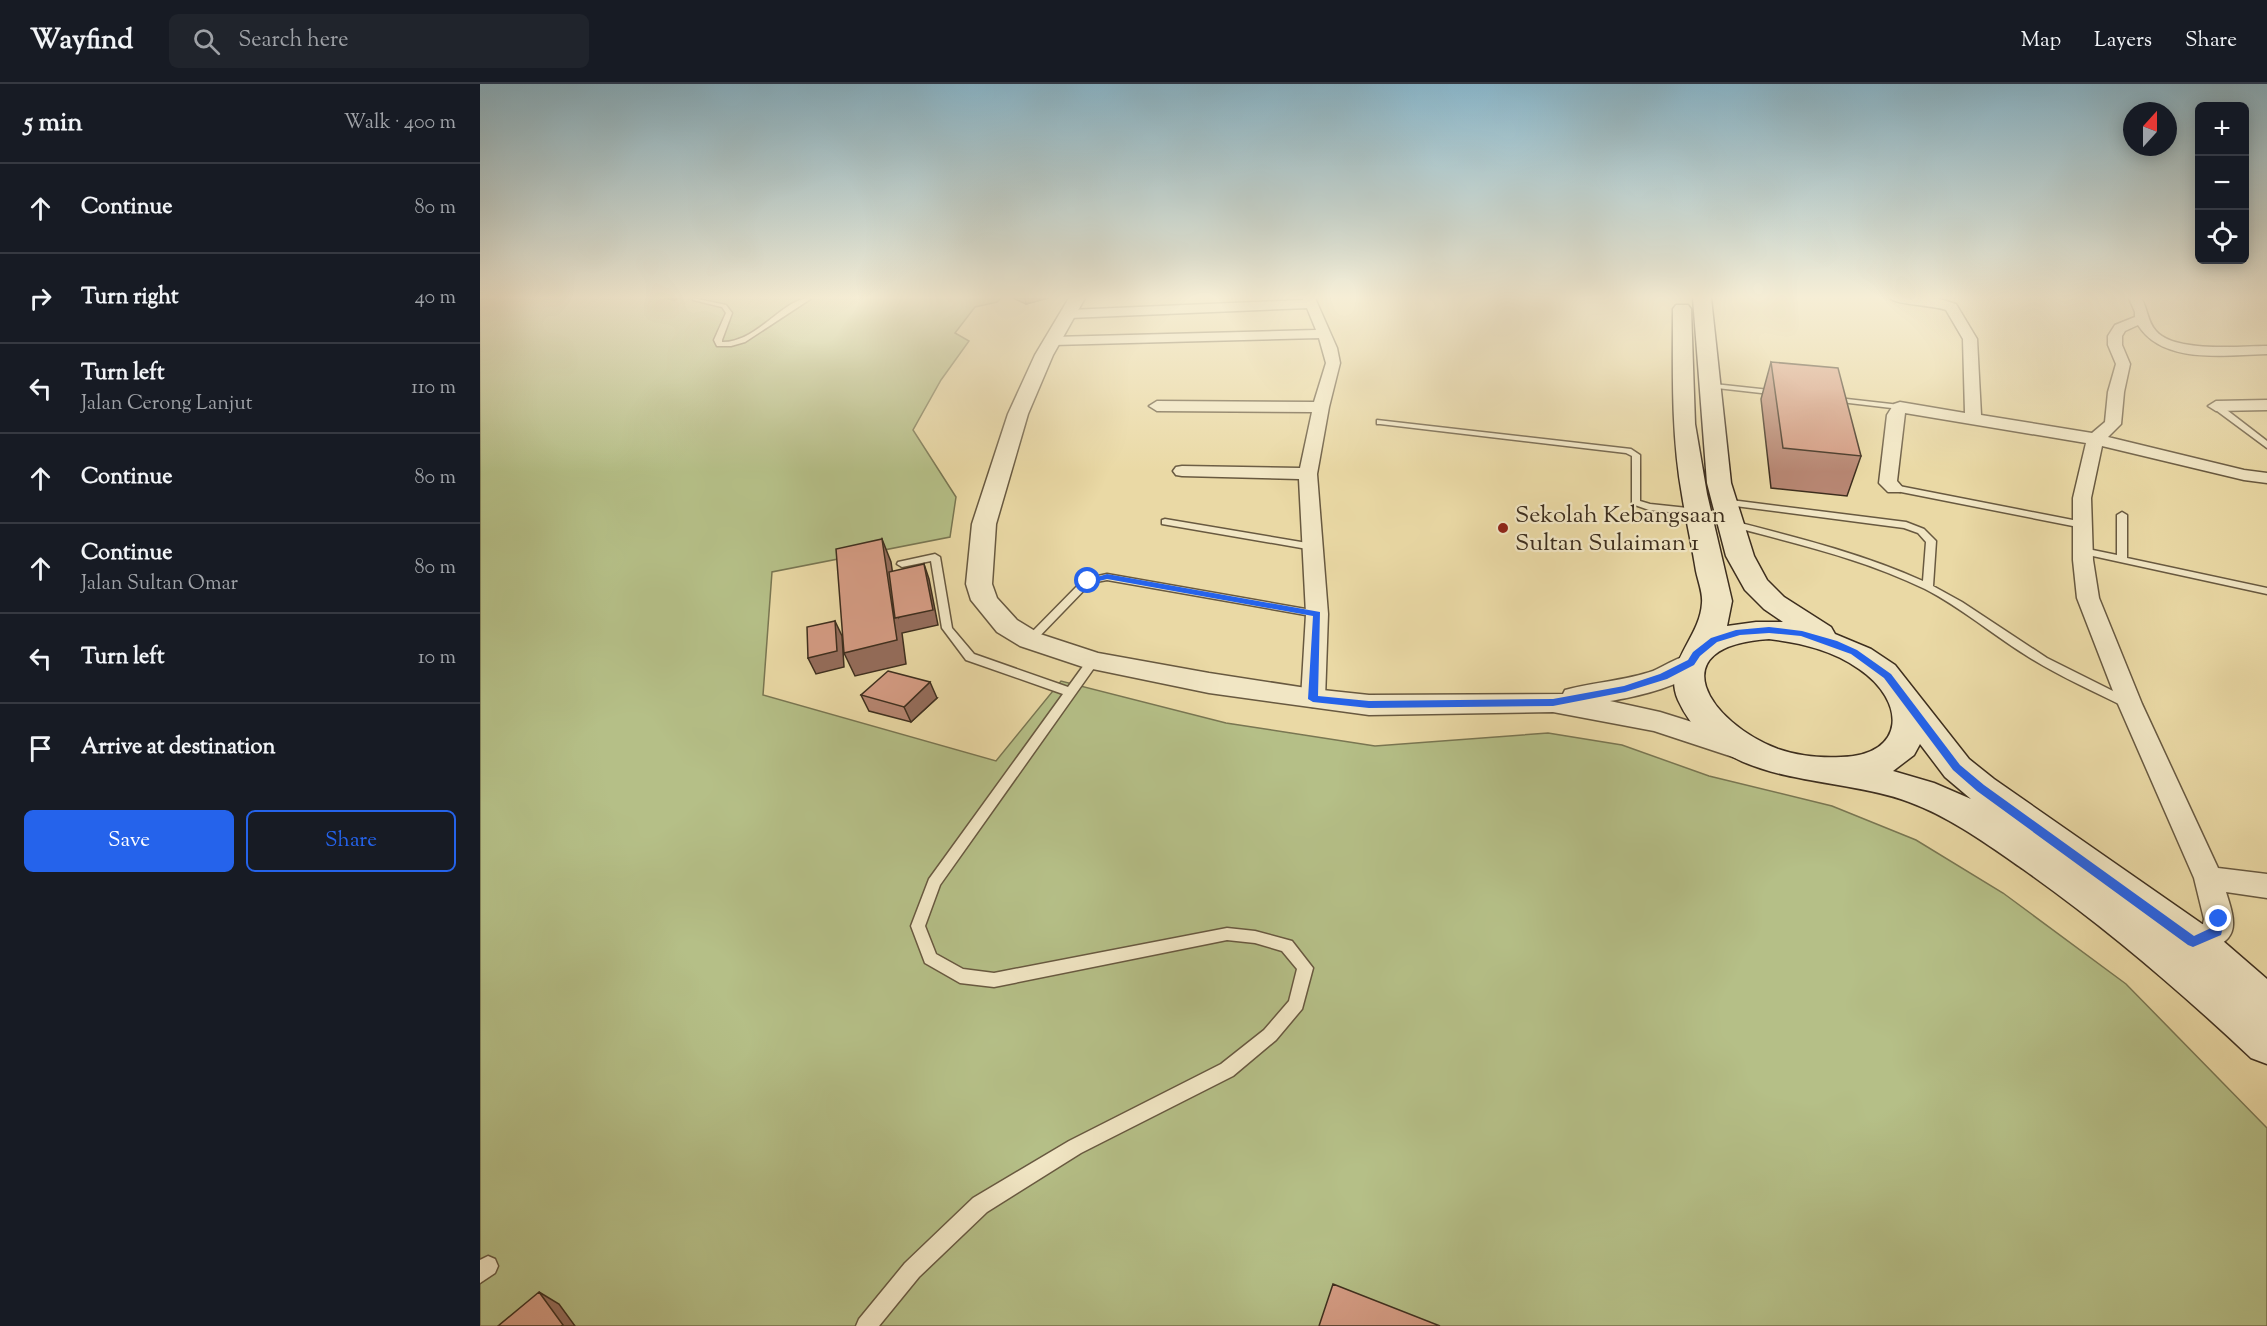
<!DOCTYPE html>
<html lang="en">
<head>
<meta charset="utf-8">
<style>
	:root { --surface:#171b24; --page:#20242c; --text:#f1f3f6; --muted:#9ea1a6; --line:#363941; --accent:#2563eb }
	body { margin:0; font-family:"Sorts Mill Goudy",serif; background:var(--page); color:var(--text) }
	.controls { position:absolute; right:18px; top:18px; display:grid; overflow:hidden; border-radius:9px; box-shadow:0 3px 15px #0003 }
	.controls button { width:54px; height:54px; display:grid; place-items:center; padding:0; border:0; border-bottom:2px solid var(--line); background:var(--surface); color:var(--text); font:30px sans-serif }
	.compass { position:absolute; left:1643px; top:18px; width:54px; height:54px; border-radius:50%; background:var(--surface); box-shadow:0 3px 15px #0003; rotate:21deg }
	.stop { position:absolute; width:18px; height:18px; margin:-14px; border:4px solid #2563eb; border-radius:50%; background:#fff }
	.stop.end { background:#2563eb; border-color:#fff; box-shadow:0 2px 6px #0008 }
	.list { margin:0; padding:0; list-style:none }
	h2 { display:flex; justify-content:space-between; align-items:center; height:78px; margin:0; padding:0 24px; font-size:26px }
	h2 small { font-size:20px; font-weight:400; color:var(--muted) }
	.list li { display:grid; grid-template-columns:39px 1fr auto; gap:18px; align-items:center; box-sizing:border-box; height:90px; padding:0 24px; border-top:2px solid var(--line) }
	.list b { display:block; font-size:22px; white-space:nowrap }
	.list p { margin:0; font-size:20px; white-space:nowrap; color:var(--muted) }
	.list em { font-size:20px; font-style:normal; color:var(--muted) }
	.actions { display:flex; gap:12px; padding:18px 24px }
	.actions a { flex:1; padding:14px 0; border:2px solid var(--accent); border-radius:9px; text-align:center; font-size:21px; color:var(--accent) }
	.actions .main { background:var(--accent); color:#fff }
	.icon { flex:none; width:33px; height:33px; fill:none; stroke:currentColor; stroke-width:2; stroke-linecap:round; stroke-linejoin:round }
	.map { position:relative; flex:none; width:1787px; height:1242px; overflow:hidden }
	header { display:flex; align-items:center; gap:36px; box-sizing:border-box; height:84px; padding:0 30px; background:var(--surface); border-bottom:2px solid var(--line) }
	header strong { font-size:28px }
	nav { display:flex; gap:33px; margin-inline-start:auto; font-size:21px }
	.search { width:420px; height:54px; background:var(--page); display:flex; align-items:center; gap:15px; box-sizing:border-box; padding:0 21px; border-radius:9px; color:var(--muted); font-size:22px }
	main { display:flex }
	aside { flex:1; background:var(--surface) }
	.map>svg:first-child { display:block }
</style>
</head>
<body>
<header>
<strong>Wayfind</strong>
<div class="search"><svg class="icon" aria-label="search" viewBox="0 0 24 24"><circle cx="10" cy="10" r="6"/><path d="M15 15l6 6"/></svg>Search here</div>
<nav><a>Map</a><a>Layers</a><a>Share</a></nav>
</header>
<main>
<aside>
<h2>5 min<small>Walk · 400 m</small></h2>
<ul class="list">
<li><svg class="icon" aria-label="ahead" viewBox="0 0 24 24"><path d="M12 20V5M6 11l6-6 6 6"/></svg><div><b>Continue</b></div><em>80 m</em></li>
<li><svg class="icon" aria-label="right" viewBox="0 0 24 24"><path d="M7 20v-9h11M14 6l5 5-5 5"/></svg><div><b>Turn right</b></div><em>40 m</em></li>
<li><svg class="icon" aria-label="left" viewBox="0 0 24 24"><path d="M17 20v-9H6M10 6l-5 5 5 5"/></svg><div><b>Turn left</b><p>Jalan Cerong Lanjut</p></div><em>110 m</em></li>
<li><svg class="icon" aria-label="ahead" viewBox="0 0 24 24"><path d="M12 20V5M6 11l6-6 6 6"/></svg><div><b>Continue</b></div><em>80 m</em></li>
<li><svg class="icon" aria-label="ahead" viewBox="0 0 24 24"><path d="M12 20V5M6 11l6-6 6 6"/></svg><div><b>Continue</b><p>Jalan Sultan Omar</p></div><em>80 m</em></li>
<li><svg class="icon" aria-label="left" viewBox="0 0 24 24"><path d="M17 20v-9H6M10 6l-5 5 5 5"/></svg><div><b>Turn left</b></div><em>10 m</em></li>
<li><svg class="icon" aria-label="arrive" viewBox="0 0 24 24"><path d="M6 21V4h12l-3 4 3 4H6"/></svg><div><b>Arrive at destination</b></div></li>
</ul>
<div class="actions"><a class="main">Save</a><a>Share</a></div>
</aside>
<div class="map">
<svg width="1787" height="1242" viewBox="0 0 1787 1242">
	<rect width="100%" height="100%" fill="#ead9a5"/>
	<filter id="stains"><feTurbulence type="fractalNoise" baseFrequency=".00333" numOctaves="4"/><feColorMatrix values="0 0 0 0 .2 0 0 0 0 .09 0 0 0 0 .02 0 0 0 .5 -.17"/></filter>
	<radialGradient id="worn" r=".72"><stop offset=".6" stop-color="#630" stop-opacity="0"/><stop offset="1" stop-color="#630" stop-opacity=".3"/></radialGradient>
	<!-- green -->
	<path fill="#b5bf87" stroke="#797652" stroke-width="1.5" d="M0,214h521l-4,4 -22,5 -20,26 14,8 -28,39 -28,50 43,67 -6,40 -178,35 -9,123 233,66 65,-80 165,42 149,23 173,-13 74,12 87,31 123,30 84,34 87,53 123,91 141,144v198h-1787z"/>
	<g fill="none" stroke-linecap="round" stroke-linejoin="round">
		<defs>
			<path id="service" d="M213,214l33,7 6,8 -10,27v2c36,1 62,-46 90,-44l-67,44 -14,4h-14l-3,-6 12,-27 -4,-6 -29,-7z
				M1225,299l74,8 4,2 -4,2 -71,-8h-3z
				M1349,313l71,8 4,2 -4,2 -68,-8 -4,-2z
				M1733,320h6l48,37v7l-54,-40z
				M897,336l254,29 9,6v46l10,3 47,5 5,3 -5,3 -48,-5 -17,-6v-48l-6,-3 -246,-29h-3z
				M1414,401l189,37 5,3 -5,3 -192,-38v-4z
				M1243,415l183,23 18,7 12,12 -3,45 29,16 85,56 86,43 2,3 -2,3h-8c-34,-17 -69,-32 -101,-53 -33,-21 -64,-47 -99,-65 -63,-31 -132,-46 -199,-64l-2,-2 5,-3c66,17 132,33 194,61l3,-39 -8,-9 -14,-5 -184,-24v-4z
				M1642,428l5,3v43l140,30v6l-188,-41 -1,-2 5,-3 34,7v-40z
				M685,435l148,25 5,3 -5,3 -151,-26v-4z
				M455,470l5,3 12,71 22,26 94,33 21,-29h8l2,3 -159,224 -15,41 11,28 27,15 31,4 233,-45 28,3 37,10 21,27 -11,41 -26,31 -43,36 -152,77 -94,59 -68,65 -40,49h-23l3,-7 46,-56 68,-65 96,-57 152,-77 43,-34 25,-29 8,-32 -15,-18 -27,-8 -28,-3 -233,47 -34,-4 -35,-20 -14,-37 18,-47 134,-185 -97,-34 -24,-32 -11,-67 -29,6 -5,-3 1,-2z
				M627,490l210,37 5,3 -5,3 -210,-37 -16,3 -57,59h-8l-2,-2 2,-2 58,-59z
				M8,1172l7,3 3,7 -3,7 -15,10v-23z"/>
			<path id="minor" d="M823,214h12l22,50 3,15 -11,44 -12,67 11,140 -3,85 -4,6 -8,2 -8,-2 -4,-6 5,-85 -7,-135 -117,-3 -6,-1 -3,-4 3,-4 6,-1 118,2 12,-56 -155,-1 -8,-5 8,-5 157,1 12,-39 -7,-25 -266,7 -7,-4 7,-4 263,-7 -9,-22 -238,10 -7,-4 7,-4 234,-10z
				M1410,214h46l20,6 21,35 4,76 111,18 13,-11 3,-30 8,-28 -8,-19v-9l7,-11 20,-8v-5l-6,-14h12c7,11 6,23 15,33 19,22 84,15 111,15v8c-41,1 -104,11 -129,-29l-13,6 -3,5v9l8,19 -6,28 -3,32 -13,13 136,33 23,3v10l-23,-3 -142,-34 -11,52 2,62 6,38 43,106 76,164 49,6v24l-41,-6c8,26 16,47 -17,57 -10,3 -16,5 -27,1l-4,-9 4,-9 21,-8 1,-5 -10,-41 -76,-174 -41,-106 -4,-38v-62l13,-55 -181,-30 -8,68 6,7 -3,4h-12l-9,-9 8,-68 7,-11 6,-2 65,11 -2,-74 -17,-29c-13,-5 -50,-5 -56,-12z
				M1787,316v10l-51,1 -8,-5 8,-5z"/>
			<path id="tertiary" d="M589,214h16l-32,57 -25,59 -32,110 -4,60 5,14 20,22 23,14 58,19 111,20 104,16 56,6 194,-1 2,-4c29,-8 60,-9 88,-19 17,-7 29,-19 48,-14l4,6c-14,22 -70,34 -95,38l50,11 96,30 5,8 -5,8 -11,3 -91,-30 -101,-19 -184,3 -160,-22 -126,-26 -63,-21 -23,-14 -26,-32 -5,-16 6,-60 36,-110 27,-59z"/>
			<path id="secondary" d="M1213,214h18l20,185 23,73 13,24 17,17 47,30 4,7 36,15 24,16 74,94 25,20 214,149 59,51v85l-16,-6c-72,-68 -147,-132 -228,-189 -36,-25 -73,-52 -114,-67 -77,-29 -190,-12 -231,-102 -16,-37 22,-61 24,-97 1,-10 -4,-22 -6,-32 -4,-25 -10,-51 -14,-76 -11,-62 -9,-123 -9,-186l3,-4h12l3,4 4,115 12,70 25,107 -5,25 29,-4h27l-19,-13 -19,-19 -19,-34 -19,-73zM1289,555c32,4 63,11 90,30 47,32 48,86 -18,88 -21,1 -43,-1 -63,-8 -69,-26 -120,-103 -9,-110zM1440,660l25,33 26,22 -37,-16 -41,-12 21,-16z"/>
		</defs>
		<!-- service casing -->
		<use href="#service" stroke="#685940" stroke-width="3"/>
		<!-- minor casing -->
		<use href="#minor" stroke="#685940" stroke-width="3"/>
		<!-- tertiary casing -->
		<use href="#tertiary" stroke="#685940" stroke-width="3"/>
		<!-- secondary casing -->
		<use href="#secondary" stroke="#3d2e1e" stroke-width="3"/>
		<!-- service -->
		<use href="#service" fill="#f1e6c4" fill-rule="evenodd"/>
		<!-- minor -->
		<use href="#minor" fill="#f1e6c4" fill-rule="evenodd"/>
		<!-- tertiary -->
		<use href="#tertiary" fill="#f1e6c4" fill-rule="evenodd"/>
		<!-- secondary -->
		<use href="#secondary" fill="#f1e6c4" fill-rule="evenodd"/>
	</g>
	<!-- wall -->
	<path fill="#b78672" stroke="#3d2e1e" stroke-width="1.5" d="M184,214h16l-6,2z
		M533,214h35l-22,6z
		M1291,278l90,94 -14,40 -76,-8 -10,-89z
		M381,611l76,3 -26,24 -42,-11z"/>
	<!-- shaded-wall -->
	<path fill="#956d5c" stroke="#3d2e1e" stroke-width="1.5" d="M545,214h23l-22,6z
		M402,455l9,23 8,55 25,-53 5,15 9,46 -36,8 4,31 -51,12 -11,-23z
		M355,537l7,15 2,31 -28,7 -8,-16z
		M450,598l7,16 -26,24 -7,-15z
		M59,1208l20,12 16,22h-14z"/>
	<!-- building -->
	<path fill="#d59c84" stroke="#3d2e1e" stroke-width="1.5" d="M1291,278l67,6 23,88 -78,-8z
		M402,455l15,101 -53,13 -8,-104z
		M444,480l9,46 -38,8 -6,-46z
		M355,537l2,30 -29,7 -1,-31z
		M408,587l42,11 -26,25 -43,-12z
		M853,1200l107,42h-121z
		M59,1208l24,33 -2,1h-63z"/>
	<!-- sky -->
	<linearGradient id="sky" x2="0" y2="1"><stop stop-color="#89b7cc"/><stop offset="0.55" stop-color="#f6eed6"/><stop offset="1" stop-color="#f6eed6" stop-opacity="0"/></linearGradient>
	<rect width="1787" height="388" fill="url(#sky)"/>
	<!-- route -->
	<path fill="#2563eb" d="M627,490l213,38 -2,84 51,5 184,-2 71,-13 36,-12 28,-14 5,-8 18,-14 25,-8 33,-3 33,4 35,10 20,9 34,24 69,91 24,20 210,151 17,-8 4,-13 4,-1 6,5 -4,16 -28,12 -5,-2 -211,-154 -24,-21 -69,-92 -33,-24 -50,-18 -32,-3 -29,2 -23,7 -17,14 -6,9 -27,14 -42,13 -72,14 -184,2 -56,-6 -5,-3 5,-83 -206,-37 -19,5 -4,-3z"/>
	<!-- markers -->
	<circle fill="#8f2418" stroke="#f1e6c4" stroke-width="2" cx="1023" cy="444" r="6"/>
	<g text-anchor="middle" stroke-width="4.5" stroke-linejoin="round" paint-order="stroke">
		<!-- poi labels -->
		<g font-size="24" fill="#3d2e1e" stroke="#f1e6c4" text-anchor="start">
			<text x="1035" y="438">Sekolah Kebangsaan<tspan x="1035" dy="28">Sultan Sulaiman 1</tspan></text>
		</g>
	</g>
	<rect width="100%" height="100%" filter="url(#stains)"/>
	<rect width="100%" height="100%" fill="url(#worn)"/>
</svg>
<div class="controls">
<button>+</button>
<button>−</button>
<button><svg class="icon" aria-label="locate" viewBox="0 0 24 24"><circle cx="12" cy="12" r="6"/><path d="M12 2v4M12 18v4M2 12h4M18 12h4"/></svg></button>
</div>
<svg class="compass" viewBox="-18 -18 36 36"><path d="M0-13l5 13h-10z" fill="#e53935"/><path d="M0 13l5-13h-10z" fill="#9ea1a6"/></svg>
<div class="stop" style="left:608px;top:497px"></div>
<div class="stop end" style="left:1739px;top:835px"></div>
</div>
</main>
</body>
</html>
